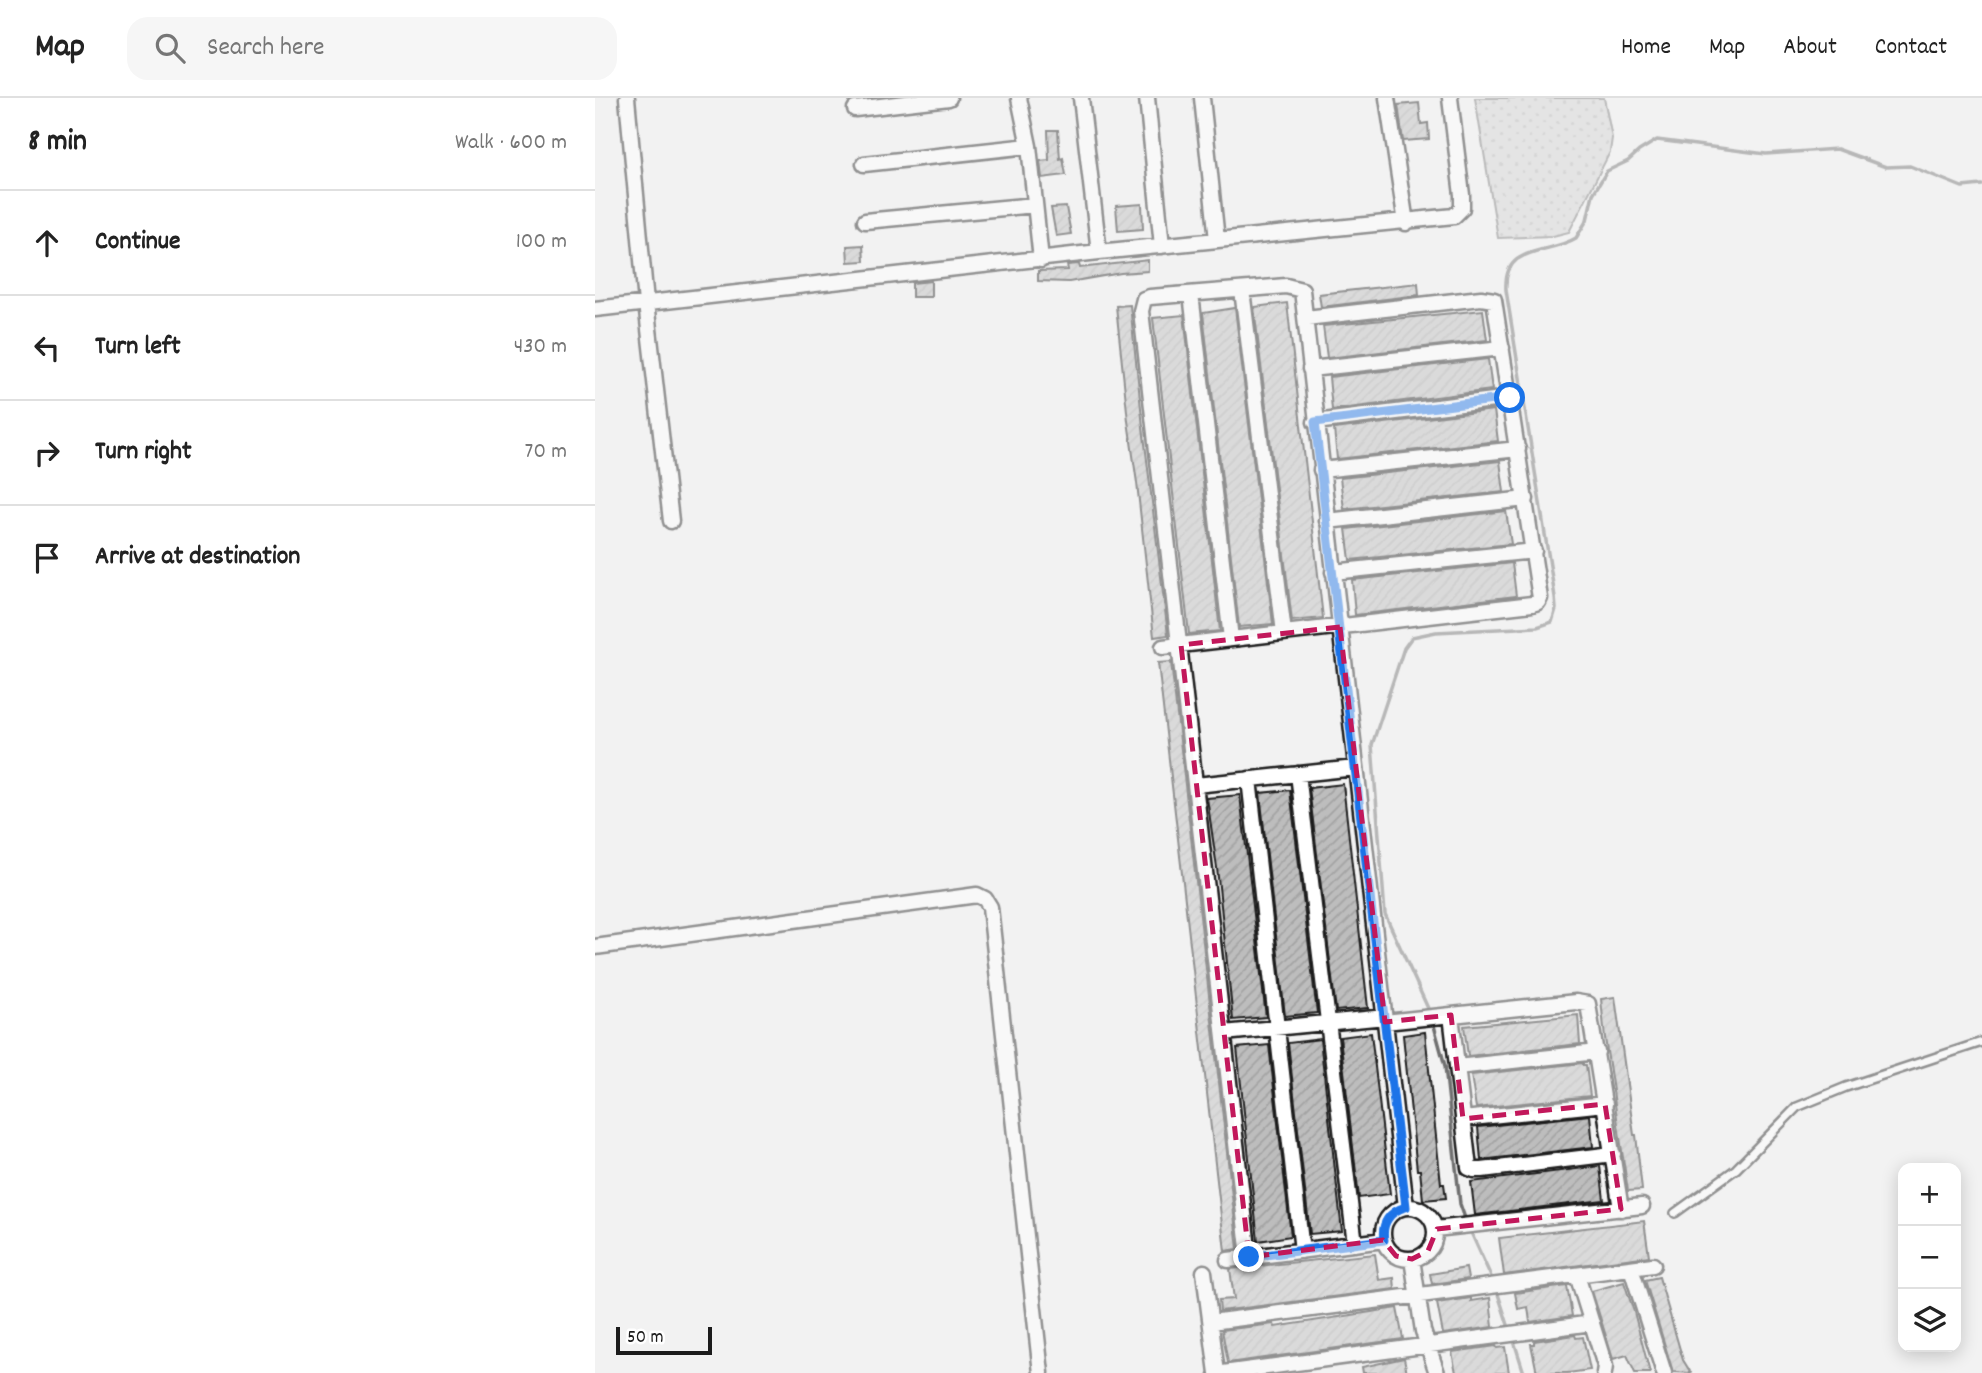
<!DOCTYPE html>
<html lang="en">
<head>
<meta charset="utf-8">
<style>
	:root { --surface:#fff; --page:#f6f6f6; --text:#222; --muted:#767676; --line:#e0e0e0 }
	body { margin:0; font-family:Dekko,sans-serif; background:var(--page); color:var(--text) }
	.controls { position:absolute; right:21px; bottom:21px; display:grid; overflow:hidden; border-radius:14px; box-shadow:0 4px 18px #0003 }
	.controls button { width:63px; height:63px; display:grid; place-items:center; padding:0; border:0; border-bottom:2px solid var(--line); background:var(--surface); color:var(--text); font:35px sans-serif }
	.scale { position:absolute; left:21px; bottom:18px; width:96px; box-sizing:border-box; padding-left:7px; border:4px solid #1c1c1c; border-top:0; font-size:19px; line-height:24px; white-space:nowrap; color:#1c1c1c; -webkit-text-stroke:5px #fff; paint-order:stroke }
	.stop { position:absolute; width:21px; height:21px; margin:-16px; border:5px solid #1a73e8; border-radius:50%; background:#fff }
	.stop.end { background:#1a73e8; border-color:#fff; box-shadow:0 2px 7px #0008 }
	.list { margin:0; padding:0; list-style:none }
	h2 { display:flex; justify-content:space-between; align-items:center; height:91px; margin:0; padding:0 28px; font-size:30px }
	h2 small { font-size:23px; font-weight:400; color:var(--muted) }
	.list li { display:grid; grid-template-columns:46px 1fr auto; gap:21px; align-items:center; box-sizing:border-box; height:105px; padding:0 28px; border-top:2px solid var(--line) }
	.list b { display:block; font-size:26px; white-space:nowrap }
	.list em { font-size:23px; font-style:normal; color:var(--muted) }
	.icon { flex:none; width:38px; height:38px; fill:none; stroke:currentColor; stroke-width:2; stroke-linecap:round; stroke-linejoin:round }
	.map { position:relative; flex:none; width:1387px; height:1275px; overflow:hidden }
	header { display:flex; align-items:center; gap:42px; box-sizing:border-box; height:98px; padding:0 35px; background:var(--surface); border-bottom:2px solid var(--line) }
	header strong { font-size:33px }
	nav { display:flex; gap:38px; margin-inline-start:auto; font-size:24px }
	.search { width:490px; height:63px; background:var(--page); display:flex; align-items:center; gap:18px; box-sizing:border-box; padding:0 24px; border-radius:21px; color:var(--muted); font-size:26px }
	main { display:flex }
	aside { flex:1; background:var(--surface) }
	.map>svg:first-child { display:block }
</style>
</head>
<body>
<header>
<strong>Map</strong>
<div class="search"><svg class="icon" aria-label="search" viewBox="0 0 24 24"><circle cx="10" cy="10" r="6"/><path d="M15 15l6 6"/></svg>Search here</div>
<nav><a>Home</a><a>Map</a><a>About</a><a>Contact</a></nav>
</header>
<main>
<aside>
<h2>8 min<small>Walk · 600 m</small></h2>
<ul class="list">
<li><svg class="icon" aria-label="ahead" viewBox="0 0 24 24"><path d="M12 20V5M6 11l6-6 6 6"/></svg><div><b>Continue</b></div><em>100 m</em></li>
<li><svg class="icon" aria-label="left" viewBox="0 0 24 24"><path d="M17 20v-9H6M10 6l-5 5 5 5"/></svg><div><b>Turn left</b></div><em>430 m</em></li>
<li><svg class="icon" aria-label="right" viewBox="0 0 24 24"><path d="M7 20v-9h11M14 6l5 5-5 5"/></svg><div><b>Turn right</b></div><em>70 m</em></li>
<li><svg class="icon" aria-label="arrive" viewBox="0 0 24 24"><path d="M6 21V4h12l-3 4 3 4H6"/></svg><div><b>Arrive at destination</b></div></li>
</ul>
</aside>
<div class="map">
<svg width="1387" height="1275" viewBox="0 0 1387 1275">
	<defs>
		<pattern id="green-dots" width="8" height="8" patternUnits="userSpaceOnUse" patternTransform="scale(1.75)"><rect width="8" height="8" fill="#d2d2d2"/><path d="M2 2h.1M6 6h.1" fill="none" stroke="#b4b4b4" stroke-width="1.8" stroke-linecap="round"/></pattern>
		<pattern id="building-hatch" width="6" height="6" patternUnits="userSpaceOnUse" patternTransform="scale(1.75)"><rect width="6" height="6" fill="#bdbdbd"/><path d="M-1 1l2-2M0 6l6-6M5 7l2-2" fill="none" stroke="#a2a2a2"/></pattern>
	</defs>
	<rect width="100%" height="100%" fill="#f2f2f2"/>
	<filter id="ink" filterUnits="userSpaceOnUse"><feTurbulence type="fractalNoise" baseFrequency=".0143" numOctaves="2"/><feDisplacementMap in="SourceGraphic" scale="14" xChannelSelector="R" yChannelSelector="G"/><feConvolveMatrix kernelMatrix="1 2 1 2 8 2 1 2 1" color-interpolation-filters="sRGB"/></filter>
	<g filter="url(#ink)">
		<!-- green -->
		<path fill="url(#green-dots)" stroke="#777" stroke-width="2" d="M880,0h129l8,40 -2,14 -41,80 -16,4 -55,2z"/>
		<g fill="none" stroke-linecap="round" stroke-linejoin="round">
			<!-- stream -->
			<path stroke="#707070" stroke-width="3.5" d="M836,917l-46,-101 -13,-169 32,-97 8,-11 24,-5 101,-5 15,-5 4,-13 -1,-12 -49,-307c-3,-46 42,-35 70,-52l11,-18 6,-26 14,-23 21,-10 11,-10 18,-11 109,14 71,-5 49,18 24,-1 52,21 20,-2
				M838,924l12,44 15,138 6,17
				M874,1130l24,53
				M901,1190l14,43
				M918,1240l11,35"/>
		</g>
		<!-- building -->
		<path fill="url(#building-hatch)" stroke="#1c1c1c" stroke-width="2" d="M824,5l2,21 7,-1 1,16 -26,2 -5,-36z
			M453,32h10l2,29 3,-1 3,17 -24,3 -2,-17 9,-1z
			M547,106l1,25 -25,2 -2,-25z
			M471,109l5,27 -15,2 -5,-28z
			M268,147l1,16 -16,1 -1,-16z
			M553,162v11l-27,2 -52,9 -31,-1v-10l30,-1 -1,-5 12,-1 1,4z
			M336,183v16h-19v-14z
			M823,185l1,12 -98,12 -2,-13z
			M692,205l36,315 -31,3 -38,-314z
			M535,207l13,122 25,208 -14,2 -17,-154 -9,-62 -12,-115z
			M640,210l38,316 -34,3 -36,-314z
			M888,212l4,30 -160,18 -4,-32z
			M589,217l36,316 -31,3 -36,-316z
			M893,261l4,31 -160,20 -3,-33z
			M899,312l4,31 -161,18 -3,-30z
			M905,363l4,31 -160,17 -4,-31z
			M911,413l5,33 -161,16 -4,-31z
			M917,465l4,33 -161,19 -3,-35z
			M576,564l67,587 -13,2 -67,-588z
			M748,686l25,224 -32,3 -27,-223z
			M695,692l27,223 -32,3 -25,-223z
			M645,697l26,222 -33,3 -16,-152 -10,-70z
			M1020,899l19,138h2l6,55 -14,1 -23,-153 -4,-39z
			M983,917l2,29 -112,12 -4,-30z
			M830,934l16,152h3l2,14 -23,2 -3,-30h-3l-14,-135z
			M776,935l19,161 -31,4 -19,-161z
			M725,941l22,192 -32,3 -22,-191z
			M674,947l22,191 -33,5 -21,-193z
			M988,965v2h3l4,31 -114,12 -5,-33z
			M995,1017l3,32 -112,13 -3,-33z
			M1005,1068l4,34 -129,15 -4,-33z
			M1049,1123l5,35 -145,19 -5,-37z
			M780,1156l4,26 15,-2 1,11 -175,22 -1,-11 15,-1 -4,-30z
			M871,1170l2,11 -36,5 -2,-10z
			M1064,1179l24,83 8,13 -18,-1 -28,-92z
			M1029,1184l10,30 16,61h-15l-8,-18 -14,4 -21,-68z
			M972,1188l5,30 -42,6 -2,-15 -10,2 -3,-16z
			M876,1200v3l19,-3 3,29 -50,7 -6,-31z
			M802,1210l6,31 -175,24 -6,-33 52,-6 1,3z
			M980,1237l1,3 7,-1 7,33 -22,3h-31l-6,-29h3v-3z
			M901,1248l1,2 8,-1 4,26h-53l-4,-21z
			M809,1260l3,15h-44l-1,-6z"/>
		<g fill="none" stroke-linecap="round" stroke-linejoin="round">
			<defs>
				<path id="service" d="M1080,1115l61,-44 61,-62 49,-20 136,-45"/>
				<path id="minor" d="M32,0l19,205 25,218
					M424,0l10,48 12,114
					M486,0l18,154
					M552,0l15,148
					M607,0l15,142
					M792,0l19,125
					M260,11l94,-11
					M269,66l165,-18
					M270,123l170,-16
					M647,192l42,343
					M596,196l40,345
					M0,211l504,-57 355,-36 8,-8v-13l-12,-97
					M715,271l192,-21
					M720,324l195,-24
					M726,372l197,-21
					M732,423l199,-22
					M738,474l201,-21
					M568,549l369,-43 6,-2 2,-4 -46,-298 -13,-2 -175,20
					M703,676l57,470
					M654,681l53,472
					M601,687l159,-17
					M0,849l382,-52 8,4 5,8 51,466
					M856,917l18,153 5,2h8l131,-16
					M790,924l191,-20 12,2 33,205
					M629,935l161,-16
					M862,969l140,-15
					M868,1021l142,-15
					M788 1135a26 26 0 1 1 52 0a26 26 0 1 1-52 0Z
					M840,1131l207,-23
					M654,1159l-108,-946 3,-12 6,-2 136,-11 16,4 104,917
					M817,1161l11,72 14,42
					M633,1162l156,-20
					M1036,1170l33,105
					M609,1174l13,101
					M982,1177l28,91 -1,7
					M616,1224l442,-57
					M628,1275l369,-50"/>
			</defs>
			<!-- service casing -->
			<use href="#service" stroke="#1c1c1c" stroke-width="12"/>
			<!-- minor casing -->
			<use href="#minor" stroke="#1c1c1c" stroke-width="19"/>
			<!-- service -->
			<use href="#service" stroke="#fff" stroke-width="7"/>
			<!-- minor -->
			<use href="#minor" stroke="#fff" stroke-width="14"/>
		</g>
	</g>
	<g fill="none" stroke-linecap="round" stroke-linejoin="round" filter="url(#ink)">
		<!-- route -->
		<path stroke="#1a73e8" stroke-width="9" d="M654,1159l135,-17c-3,-17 6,-29 22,-33l-91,-785 195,-24"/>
	</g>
	<!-- marked area -->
	<path d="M0 0H1387V1275H0ZM745,529l45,395 66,-7 12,104 142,-15 16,105 -184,20 -9,22 -16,8 -16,-3 -13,-16 -134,17 -68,-612z" fill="#f2f2f2" fill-opacity=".55" fill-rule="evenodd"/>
	<path fill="none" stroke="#c2185b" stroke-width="5" stroke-dasharray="14 9" stroke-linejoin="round" d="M745,529l45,395 66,-7 12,104 142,-15 16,105 -184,20 -9,22 -16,8 -16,-3 -13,-16 -134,17 -68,-612z"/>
</svg>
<div class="controls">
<button>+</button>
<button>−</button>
<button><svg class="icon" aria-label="layers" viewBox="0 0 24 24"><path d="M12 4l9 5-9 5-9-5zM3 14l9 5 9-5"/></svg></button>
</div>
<div class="scale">50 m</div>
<div class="stop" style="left:915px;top:300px"></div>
<div class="stop end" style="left:654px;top:1159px"></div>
</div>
</main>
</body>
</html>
